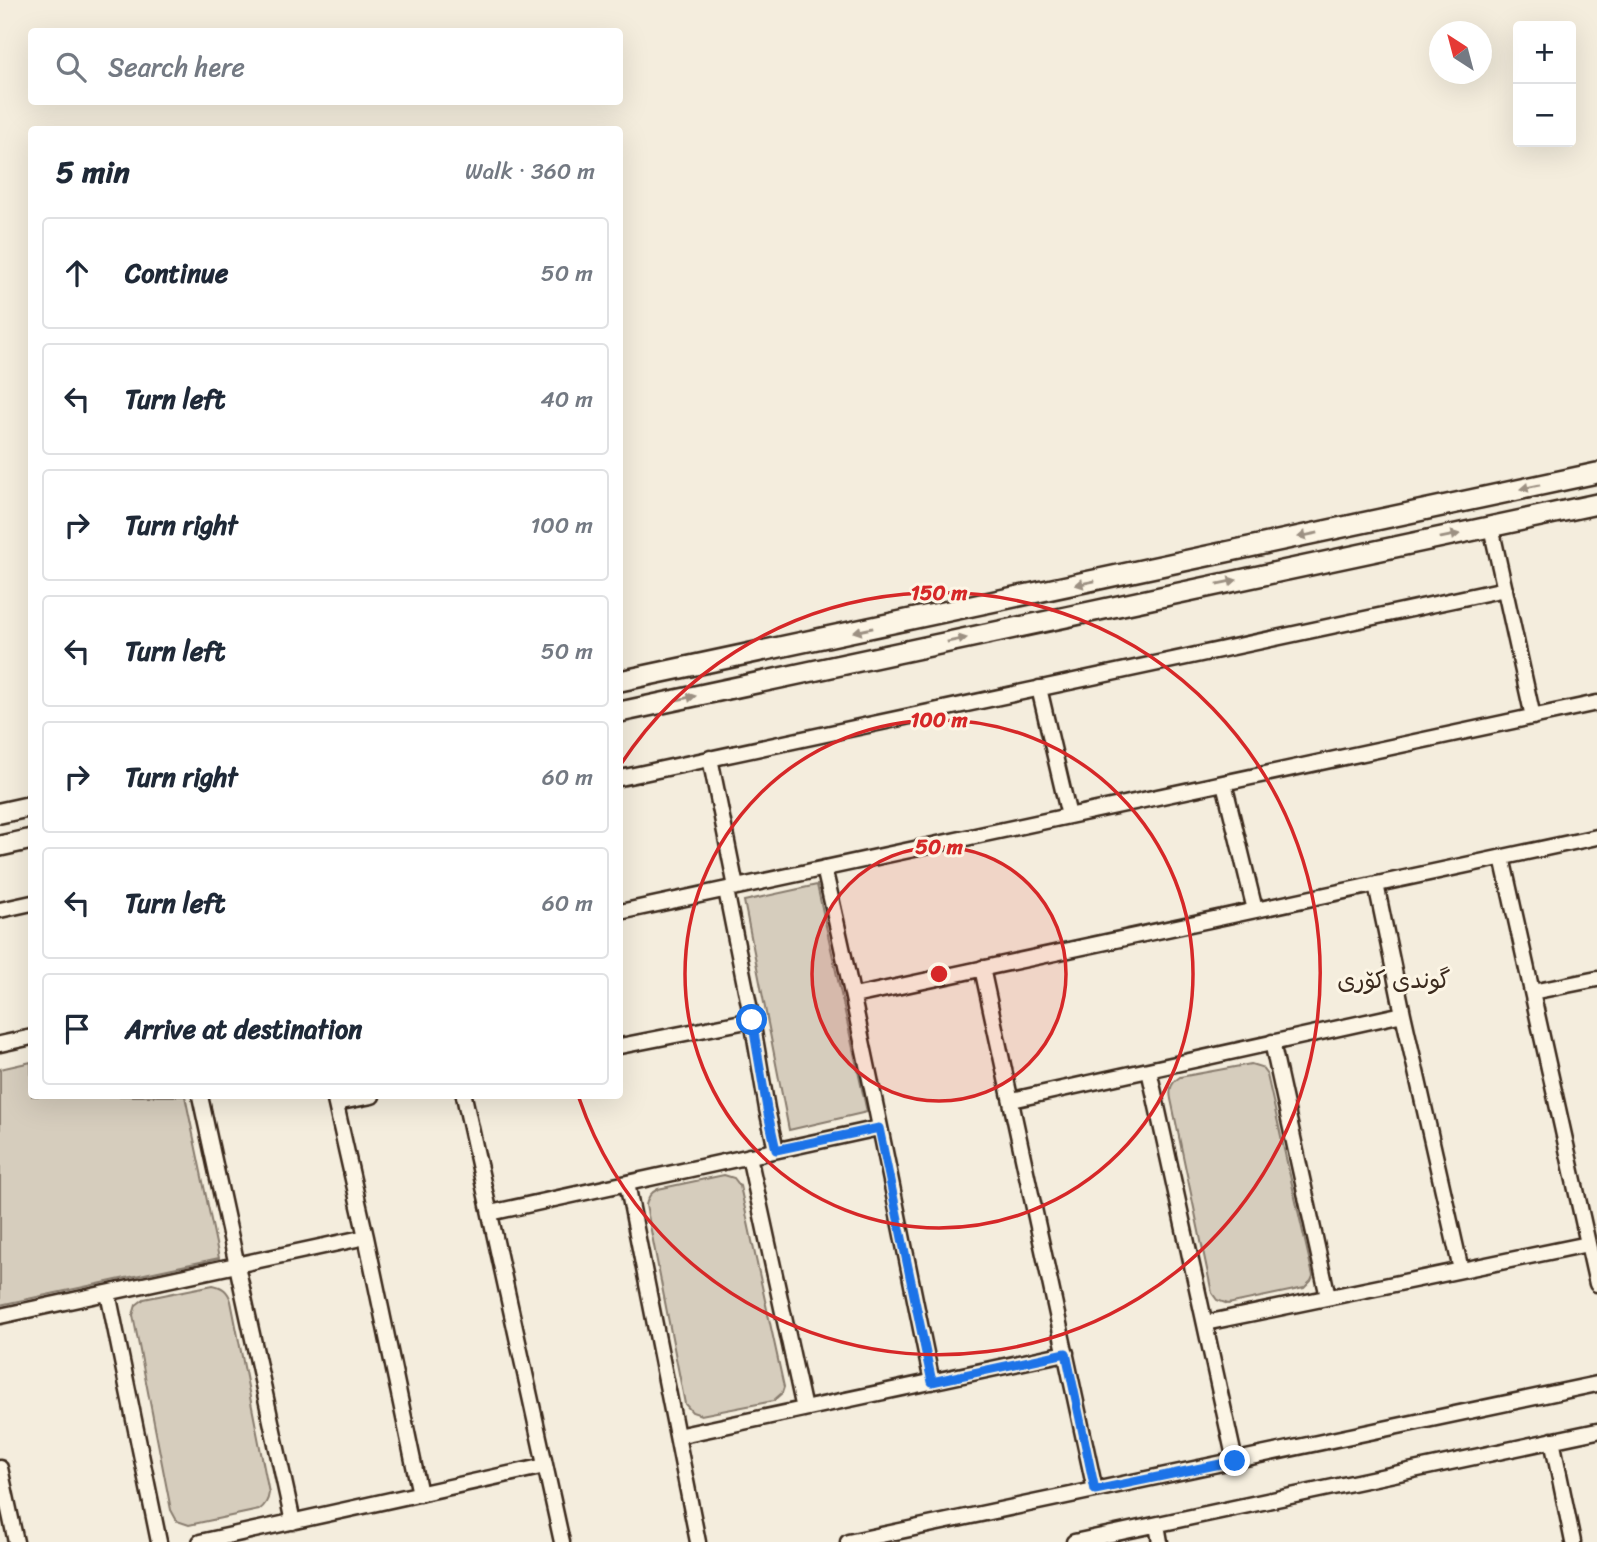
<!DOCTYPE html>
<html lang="en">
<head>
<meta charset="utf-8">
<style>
	:root { --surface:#fff; --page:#f6f6f7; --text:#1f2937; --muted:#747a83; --line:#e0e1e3 }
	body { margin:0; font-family:Sriracha,"Playpen Sans Arabic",sans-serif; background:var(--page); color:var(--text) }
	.controls { position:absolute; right:21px; top:21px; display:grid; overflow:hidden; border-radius:7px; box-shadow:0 7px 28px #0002 }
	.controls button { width:63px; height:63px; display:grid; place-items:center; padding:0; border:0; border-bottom:2px solid var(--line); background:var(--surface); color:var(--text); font:35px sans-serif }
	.compass { position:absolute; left:1429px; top:21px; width:63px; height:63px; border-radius:50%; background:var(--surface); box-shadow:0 7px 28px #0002; rotate:324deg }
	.stop { position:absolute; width:21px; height:21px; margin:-16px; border:5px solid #1a73e8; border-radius:50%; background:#fff }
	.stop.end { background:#1a73e8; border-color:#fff; box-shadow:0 2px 7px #0008 }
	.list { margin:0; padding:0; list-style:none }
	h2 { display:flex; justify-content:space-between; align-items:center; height:91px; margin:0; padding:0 28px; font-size:30px }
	h2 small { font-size:23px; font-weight:400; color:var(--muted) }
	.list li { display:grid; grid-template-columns:46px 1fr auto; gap:21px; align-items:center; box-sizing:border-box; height:112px; margin:0 14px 14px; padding:0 14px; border:2px solid var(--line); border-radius:7px }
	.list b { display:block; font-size:26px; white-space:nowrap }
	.list em { font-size:23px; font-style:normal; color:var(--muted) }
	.icon { flex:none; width:38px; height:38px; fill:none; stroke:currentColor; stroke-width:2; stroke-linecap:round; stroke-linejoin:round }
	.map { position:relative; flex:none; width:1597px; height:1542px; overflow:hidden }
	.search { position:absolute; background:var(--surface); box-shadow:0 7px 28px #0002; left:28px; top:28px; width:595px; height:77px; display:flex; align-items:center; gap:18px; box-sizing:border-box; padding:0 24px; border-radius:7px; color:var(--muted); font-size:26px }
	.panel { position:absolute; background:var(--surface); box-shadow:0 7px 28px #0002; left:28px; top:126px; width:595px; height:973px; border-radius:7px }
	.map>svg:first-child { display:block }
</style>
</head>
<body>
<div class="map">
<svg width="1597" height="1542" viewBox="0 0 1597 1542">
	<rect width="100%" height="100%" fill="#f4eddd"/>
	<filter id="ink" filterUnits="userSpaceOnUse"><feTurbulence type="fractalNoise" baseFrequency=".0143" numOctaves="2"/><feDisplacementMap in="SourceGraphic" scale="14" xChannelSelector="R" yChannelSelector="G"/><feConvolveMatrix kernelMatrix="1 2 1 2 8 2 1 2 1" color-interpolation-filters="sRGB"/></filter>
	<g filter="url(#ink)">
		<!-- green -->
		<path fill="#d6cdbd" stroke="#887c6e" stroke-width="2" d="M817,885l50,227 -78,18 -45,-229z
			M31,1062l1,34h153l34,162 -219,47v-236z
			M1251,1064l10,3 6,8 46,201 -2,5 -7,7 -76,16 -11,-4 -5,-7 -41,-194c-2,-10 0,-16 9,-22z
			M724,1175l10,3 6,8 44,201 -2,6 -9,8 -72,14 -9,-3 -7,-8 -39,-199c2,-8 4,-12 12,-16z
			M213,1285c10,2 15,6 18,16l38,192c-1,8 -4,13 -10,17l-70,15 -12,-4 -6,-11 -38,-195 3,-10 8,-6z"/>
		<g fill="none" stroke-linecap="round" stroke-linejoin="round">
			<defs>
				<path id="street" d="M1491,527l42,190
					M1039,688l30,128
					M710,758l26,129
					M620,778l885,-189
					M1224,783l31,127
					M1502,857l95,427
					M824,868c40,170 72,342 108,514
					M1376,884l27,130 58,256
					M726,890l26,130 15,89 9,41
					M0,910l32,-7
					M620,912l977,-209
					M982,968l113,522
					M1532,992l65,-13
					M854,996l743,-159
					M1272,1042l56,255
					M0,1044l32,-7
					M620,1046l132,-26
					M1149,1070l86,391
					M200,1096l93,426
					M334,1096l32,141 54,257
					M464,1096l98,446
					M1012,1100l391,-86
					M336,1103l36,-7
					M749,1156l55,253
					M627,1183l71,359
					M490,1213l389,-85
					M108,1293l51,249
					M0,1316l366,-79
					M1205,1323l383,-79
					M677,1436l389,-83
					M1552,1440l21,102
					M0,1468l16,74
					M1157,1525l3,17
					M200,1542l345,-76
					M848,1542l749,-158
					M1074,1542l523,-111"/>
				<path id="secondary" d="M620,681l977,-208
					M620,712l977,-208
					M0,813l32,-7
					M0,846l32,-7"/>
			</defs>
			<!-- street casing -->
			<use href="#street" stroke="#3b2a1e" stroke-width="19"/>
			<!-- secondary casing -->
			<use href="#secondary" stroke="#3b2a1e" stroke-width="24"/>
			<!-- street -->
			<use href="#street" stroke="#fcf5e5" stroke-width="14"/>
			<!-- secondary -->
			<use href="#secondary" stroke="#fcf5e5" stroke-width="19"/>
		</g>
		<!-- one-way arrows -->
		<defs><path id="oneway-solid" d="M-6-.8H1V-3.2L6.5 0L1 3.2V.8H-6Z" transform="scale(1.75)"/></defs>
		<g fill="#9c9082">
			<use href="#oneway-solid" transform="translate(1530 487) rotate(168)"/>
			<use href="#oneway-solid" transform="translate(1308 535) rotate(168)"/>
			<use href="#oneway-solid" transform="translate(1450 536) rotate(-12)"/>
			<use href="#oneway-solid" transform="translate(1227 582) rotate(-12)"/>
			<use href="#oneway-solid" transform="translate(1085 583) rotate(168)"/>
			<use href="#oneway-solid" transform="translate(863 630) rotate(168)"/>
			<use href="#oneway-solid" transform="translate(957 640) rotate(-12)"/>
			<use href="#oneway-solid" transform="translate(686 698) rotate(-12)"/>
		</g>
	</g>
	<g fill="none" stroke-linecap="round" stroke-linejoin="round" filter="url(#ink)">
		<!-- route -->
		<path stroke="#1a73e8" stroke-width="9" d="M752,1020l15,89 9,41 103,-22 53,254 134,-29 29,137 140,-29"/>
	</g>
	<!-- distance rings -->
	<circle cx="939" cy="974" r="127" fill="#d62828" fill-opacity=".12"/>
	<g fill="none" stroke="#d62828" stroke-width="3.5">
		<circle cx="939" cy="974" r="127"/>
		<circle cx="939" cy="974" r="254"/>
		<path d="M621 764A381 381 0 1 1 579 1098"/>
	</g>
	<g text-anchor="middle" stroke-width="6" stroke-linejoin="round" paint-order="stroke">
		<!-- neighbourhood labels -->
		<g font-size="24" fill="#3b2a1e" stroke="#fcf5e5">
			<text x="1394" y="988">گوندی کۆری</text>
		</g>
	</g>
	<circle cx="939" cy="974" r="10" fill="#d62828" stroke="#fcf5e5" stroke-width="3.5"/>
	<g font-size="21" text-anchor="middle" font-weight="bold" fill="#d62828" stroke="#fcf5e5" stroke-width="6" stroke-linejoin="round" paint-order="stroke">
		<text x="939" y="600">150 m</text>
		<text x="939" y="727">100 m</text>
		<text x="939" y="854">50 m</text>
	</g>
</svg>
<div class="controls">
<button>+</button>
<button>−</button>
</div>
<svg class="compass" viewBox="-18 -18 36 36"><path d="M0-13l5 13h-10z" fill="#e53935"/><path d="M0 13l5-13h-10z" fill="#747a83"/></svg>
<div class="stop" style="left:752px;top:1020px"></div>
<div class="stop end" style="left:1235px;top:1461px"></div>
<div class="search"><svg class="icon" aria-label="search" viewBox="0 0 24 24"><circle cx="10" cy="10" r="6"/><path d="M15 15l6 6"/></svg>Search here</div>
<section class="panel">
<h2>5 min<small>Walk · 360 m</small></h2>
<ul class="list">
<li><svg class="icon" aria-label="ahead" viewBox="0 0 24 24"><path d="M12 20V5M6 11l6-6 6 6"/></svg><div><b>Continue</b></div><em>50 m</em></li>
<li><svg class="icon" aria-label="left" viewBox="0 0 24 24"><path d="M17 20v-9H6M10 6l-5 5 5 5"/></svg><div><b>Turn left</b></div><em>40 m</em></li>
<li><svg class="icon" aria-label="right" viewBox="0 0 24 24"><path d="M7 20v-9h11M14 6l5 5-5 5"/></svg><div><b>Turn right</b></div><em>100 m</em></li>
<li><svg class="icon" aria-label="left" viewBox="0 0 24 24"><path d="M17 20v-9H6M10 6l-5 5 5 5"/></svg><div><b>Turn left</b></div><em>50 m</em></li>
<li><svg class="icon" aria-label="right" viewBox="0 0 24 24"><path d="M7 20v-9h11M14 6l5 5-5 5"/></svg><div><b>Turn right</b></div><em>60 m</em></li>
<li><svg class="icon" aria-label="left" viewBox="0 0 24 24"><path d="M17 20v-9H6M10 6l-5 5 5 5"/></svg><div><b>Turn left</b></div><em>60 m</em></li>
<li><svg class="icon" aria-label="arrive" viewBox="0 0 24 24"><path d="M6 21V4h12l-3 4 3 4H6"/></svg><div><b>Arrive at destination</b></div></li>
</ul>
</section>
</div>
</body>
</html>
